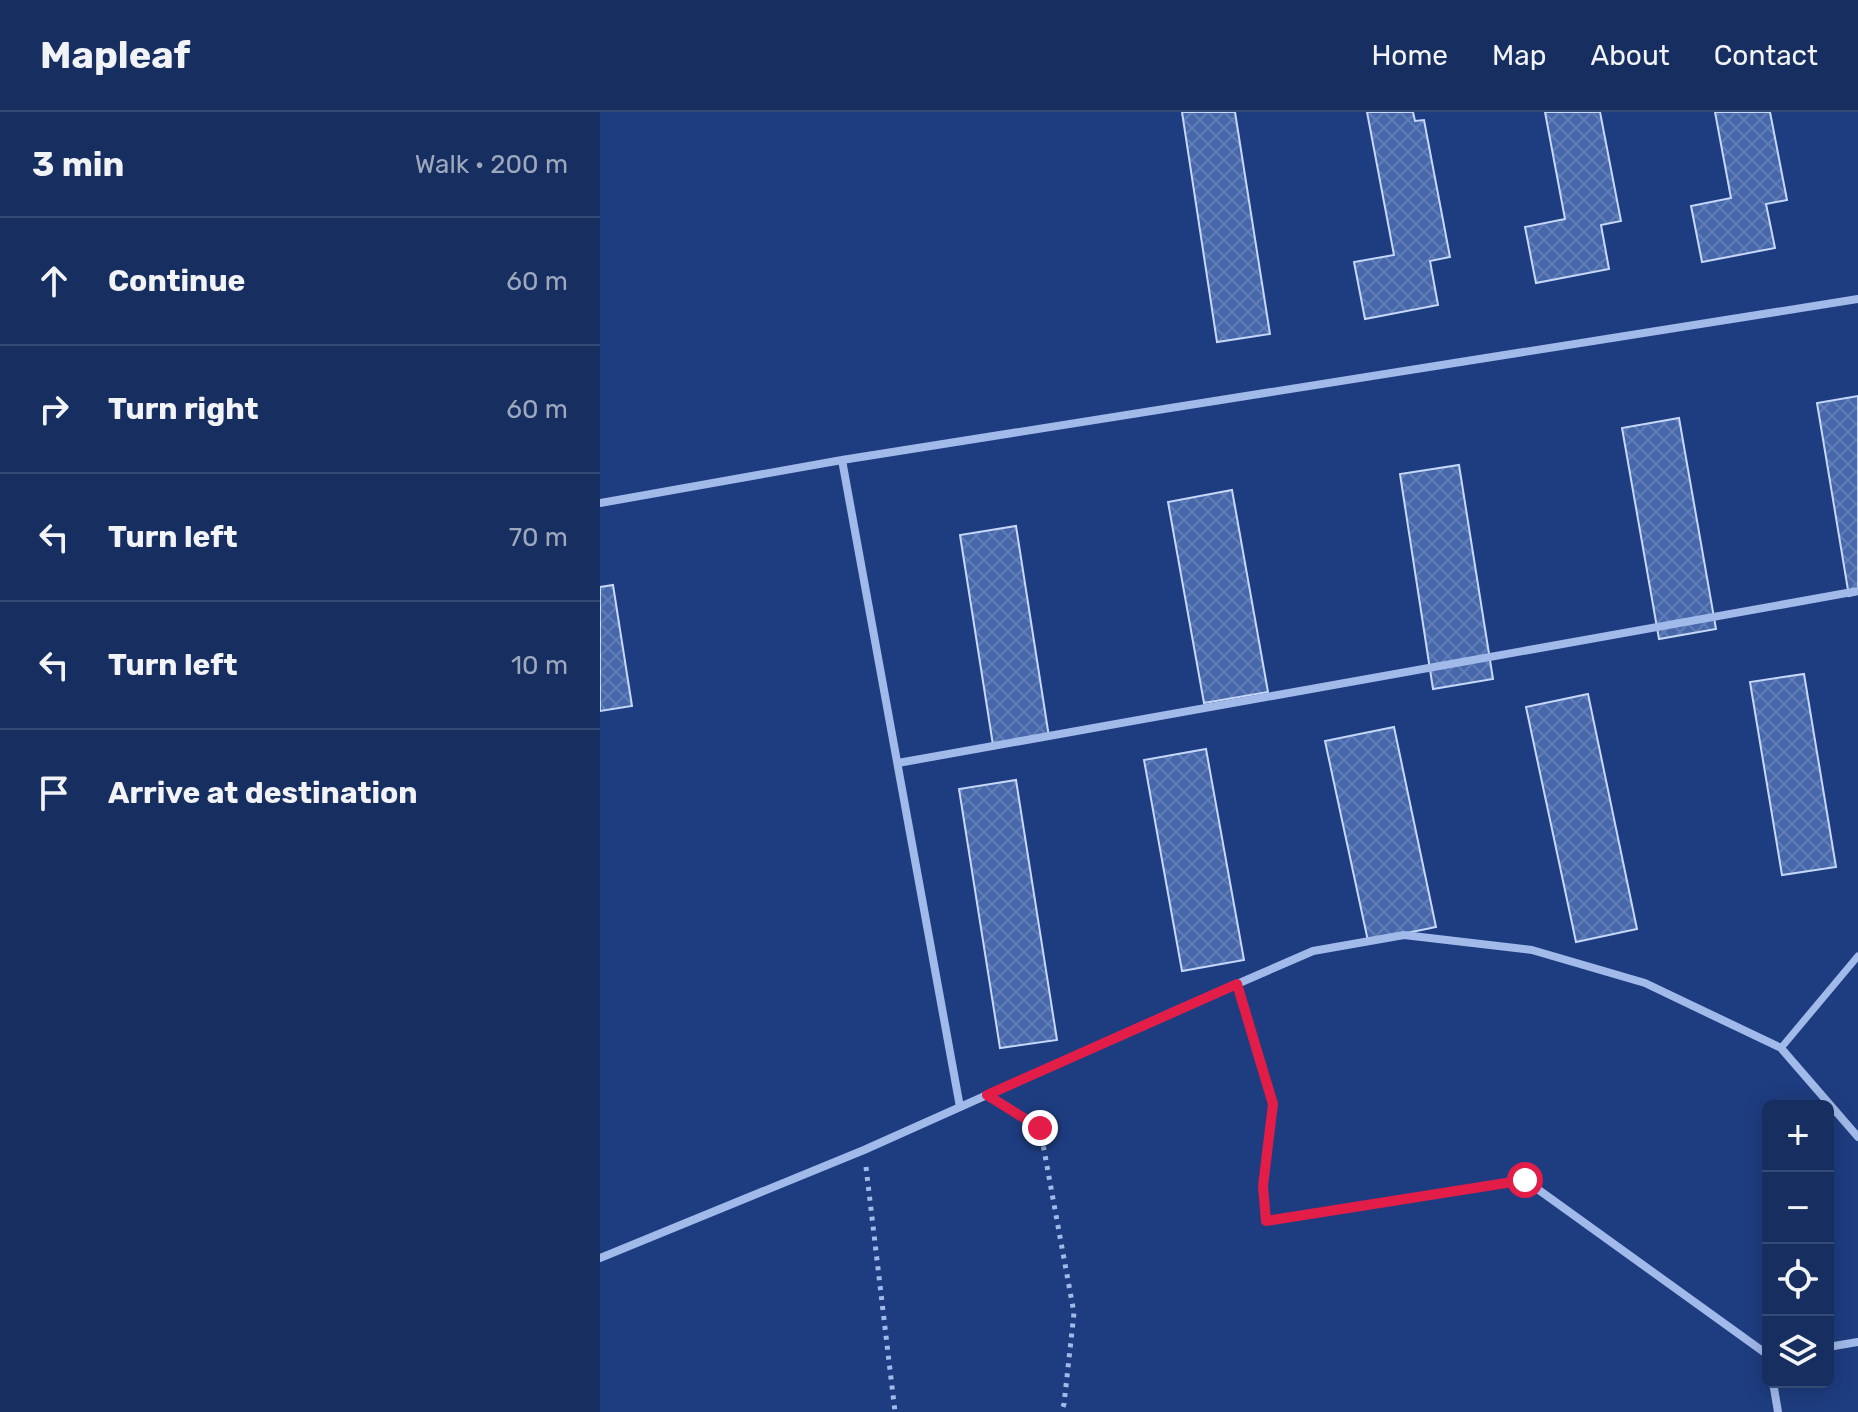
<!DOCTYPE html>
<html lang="en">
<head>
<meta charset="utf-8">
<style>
	:root { --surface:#162e60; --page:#233a69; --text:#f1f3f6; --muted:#9ea8bd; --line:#354a75 }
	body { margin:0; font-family:Rubik,sans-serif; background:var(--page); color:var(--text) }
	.controls { position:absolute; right:24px; bottom:24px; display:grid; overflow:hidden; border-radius:12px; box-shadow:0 4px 20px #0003 }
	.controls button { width:72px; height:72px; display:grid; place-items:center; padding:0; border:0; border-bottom:2px solid var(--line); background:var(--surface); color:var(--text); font:40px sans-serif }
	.stop { position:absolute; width:24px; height:24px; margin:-18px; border:6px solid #e11d48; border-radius:50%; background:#fff }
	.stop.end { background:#e11d48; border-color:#fff; box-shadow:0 2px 8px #0008 }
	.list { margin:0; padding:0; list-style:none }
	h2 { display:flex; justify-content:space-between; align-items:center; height:104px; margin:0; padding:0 32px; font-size:34px }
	h2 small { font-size:26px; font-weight:400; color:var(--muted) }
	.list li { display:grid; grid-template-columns:52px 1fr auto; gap:24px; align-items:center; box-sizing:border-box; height:128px; padding:0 32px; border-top:2px solid var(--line) }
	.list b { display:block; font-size:30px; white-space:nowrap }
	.list em { font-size:26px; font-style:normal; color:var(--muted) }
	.icon { flex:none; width:44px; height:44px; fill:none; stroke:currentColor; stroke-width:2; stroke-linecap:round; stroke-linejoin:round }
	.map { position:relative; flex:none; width:1258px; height:1300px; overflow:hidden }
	header { display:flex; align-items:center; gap:48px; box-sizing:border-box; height:112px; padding:0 40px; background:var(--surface); border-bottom:2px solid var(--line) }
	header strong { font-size:38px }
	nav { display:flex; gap:44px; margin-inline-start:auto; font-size:28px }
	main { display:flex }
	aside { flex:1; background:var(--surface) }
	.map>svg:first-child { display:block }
</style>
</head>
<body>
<header>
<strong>Mapleaf</strong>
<nav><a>Home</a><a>Map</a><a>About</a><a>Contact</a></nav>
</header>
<main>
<aside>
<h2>3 min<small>Walk · 200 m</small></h2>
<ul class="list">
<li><svg class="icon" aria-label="ahead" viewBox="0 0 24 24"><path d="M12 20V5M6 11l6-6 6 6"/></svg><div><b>Continue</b></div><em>60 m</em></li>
<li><svg class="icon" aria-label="right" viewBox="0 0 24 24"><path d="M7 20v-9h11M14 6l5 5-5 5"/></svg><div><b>Turn right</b></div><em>60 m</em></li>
<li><svg class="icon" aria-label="left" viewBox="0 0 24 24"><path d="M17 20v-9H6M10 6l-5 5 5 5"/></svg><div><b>Turn left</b></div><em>70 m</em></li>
<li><svg class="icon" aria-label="left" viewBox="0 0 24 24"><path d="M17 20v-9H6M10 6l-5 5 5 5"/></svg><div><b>Turn left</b></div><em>10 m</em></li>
<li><svg class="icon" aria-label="arrive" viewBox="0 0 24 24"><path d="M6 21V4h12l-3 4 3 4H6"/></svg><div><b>Arrive at destination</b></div></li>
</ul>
</aside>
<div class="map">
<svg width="1258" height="1300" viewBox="0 0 1258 1300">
	<defs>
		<pattern id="building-cross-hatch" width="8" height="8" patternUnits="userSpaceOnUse" patternTransform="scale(2)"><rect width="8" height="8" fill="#4667aa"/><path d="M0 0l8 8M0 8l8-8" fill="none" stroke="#627eb7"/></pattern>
	</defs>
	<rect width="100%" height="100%" fill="#1e3d80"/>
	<!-- building -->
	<path fill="url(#building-cross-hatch)" stroke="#c6d7f7" stroke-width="2" d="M582,0h53l35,222 -53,8z
		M767,0h46l2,9 9,-1 26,137 -20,4 8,44 -73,14 -11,-57 40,-7z
		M945,0h55l21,109 -20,4 8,44 -73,14 -11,-56 40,-8z
		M1115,0h55l17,88 -21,4 9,44 -73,14 -11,-56 40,-8z
		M1258,284v198l-9,2 -32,-193z
		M1079,306l37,211 -57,10 -37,-211z
		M859,353l34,214 -60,10 -33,-215z
		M632,378l36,202 -64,11 -36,-201z
		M416,414l33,211 -56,8 -33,-210z
		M13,473l19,121 -32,5v-124z
		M1204,562l32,193 -54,8 -32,-193z
		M988,582l49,235 -61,13 -50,-235z
		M794,615l42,200 -68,14 -43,-200z
		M606,637l38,211 -62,11 -38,-211z
		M416,668l41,260 -57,8 -41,-259z"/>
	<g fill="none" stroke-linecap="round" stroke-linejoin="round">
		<!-- path -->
		<path stroke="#a2bae9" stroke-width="5" stroke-dasharray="4 6" stroke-linecap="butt" d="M641,887l32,105 -10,82 2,18
			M405,994l35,22 34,185 -10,91 -3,8
			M266,1055l29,245"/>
		<!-- pedestrian -->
		<path stroke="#a2bae9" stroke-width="7" d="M1181,936l77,-92"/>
		<!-- minor -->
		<path stroke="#a2bae9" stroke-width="8" d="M242,348l118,647
			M0,391l242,-43 1016,-161
			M298,651l960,-172
			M666,1109l259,-41 243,175
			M0,1146l264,-108 313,-140 136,-59 91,-16 128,15 113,33 136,65 77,89
			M1228,1235l30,-5
			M1173,1270l5,30"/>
	</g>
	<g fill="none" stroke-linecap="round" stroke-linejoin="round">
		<!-- route -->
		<path stroke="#e11d48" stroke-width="10" d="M440,1016l-53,-33 250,-111 36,120 -10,82 3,35 259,-41"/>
	</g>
</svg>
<div class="controls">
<button>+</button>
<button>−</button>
<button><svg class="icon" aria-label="locate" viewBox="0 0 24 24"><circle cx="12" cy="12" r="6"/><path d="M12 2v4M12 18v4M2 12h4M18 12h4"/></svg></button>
<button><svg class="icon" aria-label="layers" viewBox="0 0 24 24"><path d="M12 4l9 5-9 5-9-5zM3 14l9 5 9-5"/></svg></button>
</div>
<div class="stop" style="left:925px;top:1068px"></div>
<div class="stop end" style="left:440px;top:1016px"></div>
</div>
</main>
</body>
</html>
